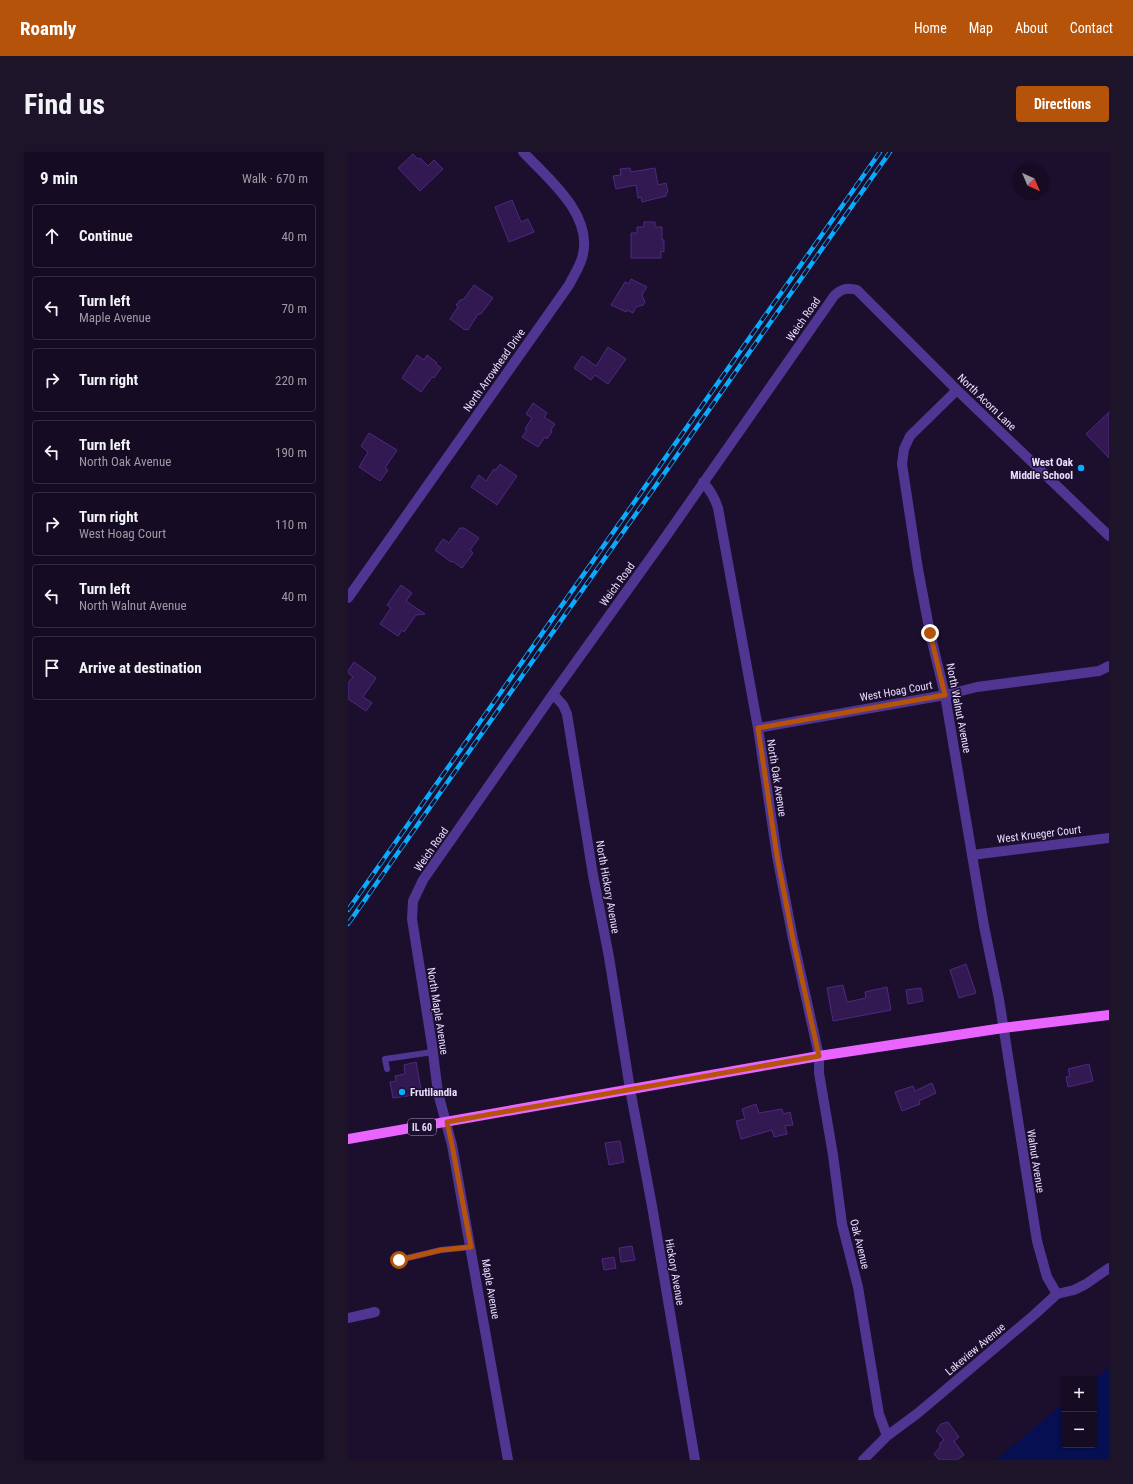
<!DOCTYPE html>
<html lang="en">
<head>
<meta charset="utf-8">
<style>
	:root { --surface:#150b22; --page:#1e142a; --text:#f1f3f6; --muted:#9d9ba5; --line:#342b40; --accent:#b45309 }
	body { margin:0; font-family:"Roboto Condensed",sans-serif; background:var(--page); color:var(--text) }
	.controls { position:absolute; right:12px; bottom:12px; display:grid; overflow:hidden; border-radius:4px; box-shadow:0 1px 3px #0004 }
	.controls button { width:36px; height:36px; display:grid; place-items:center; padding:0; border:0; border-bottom:1px solid var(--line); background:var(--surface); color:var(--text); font:20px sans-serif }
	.compass { position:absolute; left:665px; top:12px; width:36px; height:36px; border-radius:50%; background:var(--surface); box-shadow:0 1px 3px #0004; rotate:136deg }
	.stop { position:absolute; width:12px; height:12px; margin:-9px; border:3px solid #b45309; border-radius:50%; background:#fff }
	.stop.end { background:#b45309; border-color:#fff; box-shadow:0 1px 4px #0008 }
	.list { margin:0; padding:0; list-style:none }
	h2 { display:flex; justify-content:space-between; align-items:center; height:52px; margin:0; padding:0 16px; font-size:17px }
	h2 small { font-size:13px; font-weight:400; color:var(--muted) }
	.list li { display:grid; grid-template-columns:26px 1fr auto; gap:12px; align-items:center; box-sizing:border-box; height:64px; margin:0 8px 8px; padding:0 8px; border:1px solid var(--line); border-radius:4px }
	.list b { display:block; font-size:15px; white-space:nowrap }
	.list p { margin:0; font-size:13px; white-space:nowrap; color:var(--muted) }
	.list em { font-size:13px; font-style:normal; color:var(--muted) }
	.icon { flex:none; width:22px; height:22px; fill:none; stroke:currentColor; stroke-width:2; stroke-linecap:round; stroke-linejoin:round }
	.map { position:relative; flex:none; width:761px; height:1308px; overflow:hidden; border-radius:4px }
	header { display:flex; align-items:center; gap:24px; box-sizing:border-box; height:56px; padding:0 20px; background:var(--accent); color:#fff }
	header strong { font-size:19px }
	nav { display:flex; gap:22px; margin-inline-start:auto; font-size:14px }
	.intro { display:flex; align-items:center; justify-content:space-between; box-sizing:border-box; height:96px; padding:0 24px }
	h1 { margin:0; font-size:28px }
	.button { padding:10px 18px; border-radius:4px; background:var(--accent); color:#fff; font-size:14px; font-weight:700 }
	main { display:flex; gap:24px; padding:0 24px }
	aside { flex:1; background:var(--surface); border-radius:4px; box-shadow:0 1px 3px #0004 }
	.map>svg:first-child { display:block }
</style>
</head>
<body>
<header>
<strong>Roamly</strong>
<nav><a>Home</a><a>Map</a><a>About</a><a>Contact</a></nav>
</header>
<div class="intro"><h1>Find us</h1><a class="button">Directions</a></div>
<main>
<aside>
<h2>9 min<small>Walk · 670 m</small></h2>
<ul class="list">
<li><svg class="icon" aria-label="ahead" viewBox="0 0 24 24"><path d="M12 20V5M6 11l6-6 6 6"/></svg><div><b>Continue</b></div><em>40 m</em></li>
<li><svg class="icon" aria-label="left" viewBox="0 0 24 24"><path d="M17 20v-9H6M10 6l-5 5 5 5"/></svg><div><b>Turn left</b><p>Maple Avenue</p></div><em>70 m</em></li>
<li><svg class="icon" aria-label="right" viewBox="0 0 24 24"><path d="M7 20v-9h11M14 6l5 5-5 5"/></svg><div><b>Turn right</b></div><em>220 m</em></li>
<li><svg class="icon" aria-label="left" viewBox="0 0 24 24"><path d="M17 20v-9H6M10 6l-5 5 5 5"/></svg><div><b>Turn left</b><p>North Oak Avenue</p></div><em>190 m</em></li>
<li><svg class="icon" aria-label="right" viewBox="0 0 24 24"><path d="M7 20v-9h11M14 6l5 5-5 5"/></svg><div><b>Turn right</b><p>West Hoag Court</p></div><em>110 m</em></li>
<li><svg class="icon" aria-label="left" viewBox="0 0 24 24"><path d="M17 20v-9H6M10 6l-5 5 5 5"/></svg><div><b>Turn left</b><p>North Walnut Avenue</p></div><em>40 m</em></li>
<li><svg class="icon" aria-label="arrive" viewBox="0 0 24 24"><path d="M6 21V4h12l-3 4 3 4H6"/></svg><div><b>Arrive at destination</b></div></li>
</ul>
</aside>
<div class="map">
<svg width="761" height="1308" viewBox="0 0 761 1308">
	<rect width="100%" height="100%" fill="#1c0f2e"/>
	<!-- water -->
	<path fill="#050f51" d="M761,1216v92h-113l68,-57v42h30v-66z"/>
	<!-- building -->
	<path fill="#321951" stroke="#4f2980" d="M65,2l5,5 2,-1 8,8 6,-6 9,9 -23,22 -22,-23z
		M282,16l1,4 24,-4 3,17 8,-2 2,9 -2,1v3l-24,6 -1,-5 -3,1 -2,-13 -20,4 -3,-13 8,-1 -1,-6z
		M164,48l9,22 7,-3 6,13 -25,10 -14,-35z
		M296,70h11v5h7v13h2v12l-3,-1v7h-30v-25h6v-6h7z
		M283,127l16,8 -5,8 3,7 -2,3 -7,2 -3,6 -6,-3 -1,2 -15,-7 14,-23 4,2z
		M126,133l19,13 -12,16h-3l-10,16 -2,-1 -1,1 -15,-11 8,-12 -2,-2 4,-5 4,-1z
		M260,195l18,12 -18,25 -13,-9 -4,5 -17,-12 8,-12 14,10z
		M69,203l7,5 3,-5 10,8 -1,1 5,4 -7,10 -2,-1 -11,15 -19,-14z
		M185,251l14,10 -3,4 11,7 -4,6 1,2 -5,7 -2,-2 -7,10 -16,-10 5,-7 -2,-1 7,-11 -6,-4z
		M761,260v46l-23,-24z
		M21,281l28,17 -12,18 3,2 -8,11 -21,-14 9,-15 -7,-6z
		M152,312l17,12 -20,29 -26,-18 8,-12 7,6 8,-12 2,1z
		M112,376h4l15,10 -9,12 3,3 -11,15 -10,-7 -1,1 -16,-12 8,-11 6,4z
		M53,433l11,8 -6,8 19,13 -9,1 -12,17 -2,-2 -4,6 -18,-12 11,-16 -4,-3z
		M6,510l22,16 -13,19 9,6 -6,8 -18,-12v-16l5,-6 -5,-4v-2z
		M618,812l10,29 -17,5 -9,-28z
		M495,833l4,17 19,-4 -1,-6 22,-5 4,23 -58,11 -6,-33z
		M573,836l2,13 -15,3 -2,-14z
		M68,910l6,32 -29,4 -3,-16 6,-1 -1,-5 10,-2 -1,-9z
		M741,912l4,17 -25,6 -2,-10 4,-1 -2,-7z
		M584,931l4,10 -17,8 1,3 -18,7 -7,-19 18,-6 2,5z
		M408,952l3,9 23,-4 1,5 7,-2 3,13 -8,1 2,8 -13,3 -2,-7 -31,9 -5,-18 9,-2 -3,-10z
		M272,989l4,21 -15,3 -4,-22z
		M284,1094l3,14 -14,2 -2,-14z
		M266,1105l2,11 -12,2 -2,-11z
		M600,1270l11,15 -5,4 10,14 -7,5h-18l-5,-6 6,-7v-4l4,-3 -8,-9 5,-7z"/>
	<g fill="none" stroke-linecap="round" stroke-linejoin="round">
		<!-- lane -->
		<path stroke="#503692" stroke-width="6" d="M39,917l-2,-10 48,-7
			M51,1108l42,-10 30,-3"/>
		<!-- street -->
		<path stroke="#503692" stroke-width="10" d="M609,238l-47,46 -6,13 -2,15 16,105 12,64 15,62 39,231 15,73 38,242 10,36 10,17
			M355,330c7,8 12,16 15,26l40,220 19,128 16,83 26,117v17l14,82 9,69 16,63 21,127 8,22
			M0,446l221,-313c5,-10 12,-20 14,-31 9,-40 -35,-76 -60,-102
			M205,542l10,11 4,9 26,161 16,82 21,132 22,117 43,254
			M410,576l187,-33 32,-8 122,-16 10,-5
			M624,703l137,-17
			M0,1166l27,-6
			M160,1308l-56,-315 -14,-52 -6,-48 -20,-126 1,-18 10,-21 130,-186 109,-152 172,-246c7,-7 13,-9 23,-6l100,100 152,146
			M515,1308l24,-24 31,-23 116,-98 23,-21 17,-4 12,-6 23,-16"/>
		<!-- primary -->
		<path stroke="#ea64ff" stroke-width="10" d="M0,987l471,-83 184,-28 106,-13"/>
		<defs>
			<path id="rail" d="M0,758l532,-758
				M0,772l542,-772"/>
		</defs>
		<!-- rail casing -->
		<use href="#rail" stroke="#09abff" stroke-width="4.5"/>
		<!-- rail -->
		<use href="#rail" stroke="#1c0f2e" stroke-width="3" stroke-dasharray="9" stroke-linecap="butt"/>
	</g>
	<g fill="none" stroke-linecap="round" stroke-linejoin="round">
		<!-- route -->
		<path stroke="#b45309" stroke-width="5" d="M51,1108l42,-10 30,-3 -19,-102 -5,-23 372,-66 -26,-117 -16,-83 -19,-128 187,-33 -15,-62"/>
	</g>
	<!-- markers -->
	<g fill="#09abff" stroke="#1c0f2e" stroke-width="1.5">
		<circle cx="733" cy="316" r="4"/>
		<circle cx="54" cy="940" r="4"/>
	</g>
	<g text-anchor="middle" stroke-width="3" stroke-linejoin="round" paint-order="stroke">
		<!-- shield labels -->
		<rect fill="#1c0f2e" stroke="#ac9fc0" stroke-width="1" x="60" y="967" width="28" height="16" rx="3"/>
		<g font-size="10" font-weight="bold" fill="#e9ddff">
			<text x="74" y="979">IL 60</text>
		</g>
		<!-- street labels -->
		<g font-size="11" fill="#e9ddff" stroke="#1c0f2e">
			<text transform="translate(455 167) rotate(-55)" y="4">Weich Road</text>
			<text transform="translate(146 218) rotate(-55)" y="4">North Arrowhead Drive</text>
			<text transform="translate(639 250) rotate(44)" y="4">North Acorn Lane</text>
			<text transform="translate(269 432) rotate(-54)" y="4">Weich Road</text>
			<text transform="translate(548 539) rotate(-10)" y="4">West Hoag Court</text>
			<text transform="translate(611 556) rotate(79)" y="4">North Walnut Avenue</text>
			<text transform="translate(429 626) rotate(81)" y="4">North Oak Avenue</text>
			<text transform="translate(691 682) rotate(-7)" y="4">West Krueger Court</text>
			<text transform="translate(83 697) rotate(-55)" y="4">Weich Road</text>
			<text transform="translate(260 735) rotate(80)" y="4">North Hickory Avenue</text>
			<text transform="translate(90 859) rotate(81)" y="4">North Maple Avenue</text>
			<text transform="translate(688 1009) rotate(81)" y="4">Walnut Avenue</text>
			<text transform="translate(512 1092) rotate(76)" y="4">Oak Avenue</text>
			<text transform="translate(327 1120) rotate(80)" y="4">Hickory Avenue</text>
			<text transform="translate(143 1137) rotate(80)" y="4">Maple Avenue</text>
			<text transform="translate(627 1197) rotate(-40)" y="4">Lakeview Avenue</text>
		</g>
		<!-- poi labels -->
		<g font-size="11" font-weight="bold" fill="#e9ddff" stroke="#1c0f2e" text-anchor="end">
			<text x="725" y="314">West Oak<tspan x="725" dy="13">Middle School</tspan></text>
			<text x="62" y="944" text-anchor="start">Frutilandia</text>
		</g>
	</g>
</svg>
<div class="controls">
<button>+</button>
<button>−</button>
</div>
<svg class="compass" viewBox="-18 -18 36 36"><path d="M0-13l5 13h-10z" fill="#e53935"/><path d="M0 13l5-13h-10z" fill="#9d9ba5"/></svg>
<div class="stop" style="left:51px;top:1108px"></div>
<div class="stop end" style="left:582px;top:481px"></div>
</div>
</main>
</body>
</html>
